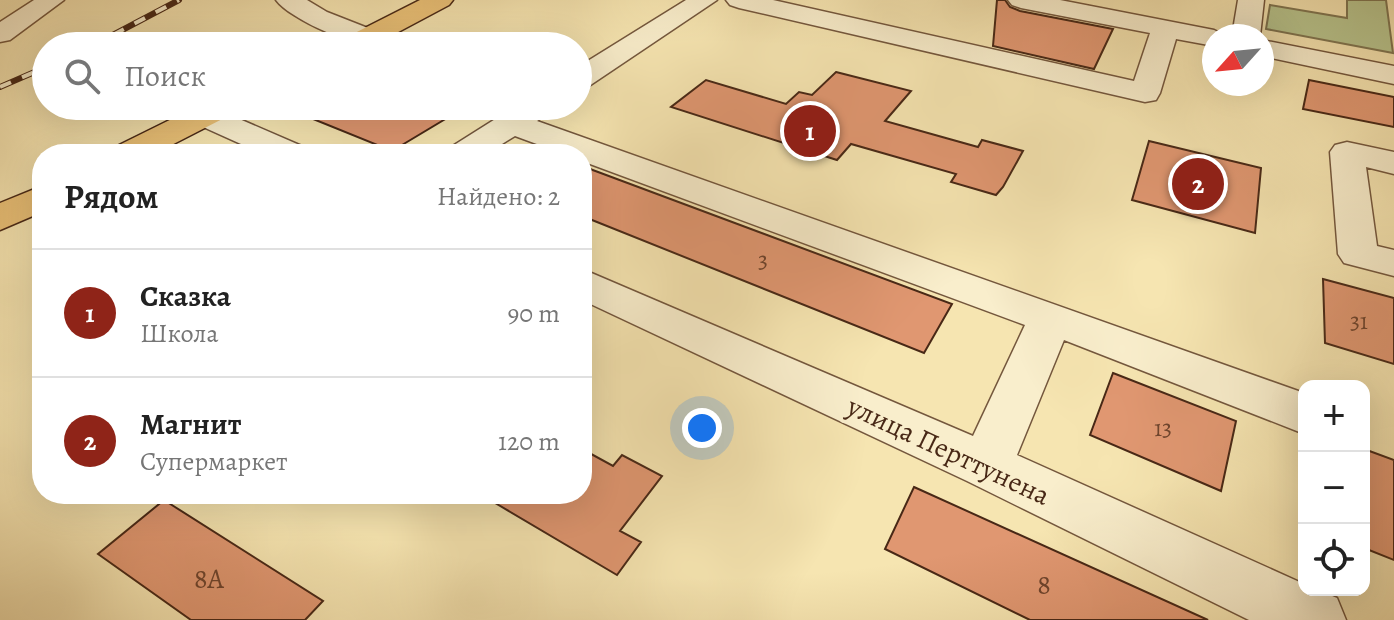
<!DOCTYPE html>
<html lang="ru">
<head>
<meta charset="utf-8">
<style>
	:root { --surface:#fff; --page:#f2f2f2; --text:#222; --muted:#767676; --line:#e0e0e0; --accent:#8f2418 }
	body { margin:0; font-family:Alegreya,serif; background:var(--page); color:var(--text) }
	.controls { position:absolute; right:24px; bottom:24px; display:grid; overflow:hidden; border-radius:16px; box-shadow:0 8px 32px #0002 }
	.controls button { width:72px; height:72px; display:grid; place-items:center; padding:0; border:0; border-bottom:2px solid var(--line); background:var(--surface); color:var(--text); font:40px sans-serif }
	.compass { position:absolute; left:1202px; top:24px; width:72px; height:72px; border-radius:50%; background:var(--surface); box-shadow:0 8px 32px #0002; rotate:243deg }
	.you { position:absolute; left:702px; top:428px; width:28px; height:28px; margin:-20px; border:6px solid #fff; border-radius:50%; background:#1a73e8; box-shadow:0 0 0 12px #1a73e833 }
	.badge { display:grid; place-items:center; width:52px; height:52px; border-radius:50%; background:var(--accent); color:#fff; font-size:26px; font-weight:700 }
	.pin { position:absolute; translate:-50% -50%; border:4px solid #fff; box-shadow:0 2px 8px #0006 }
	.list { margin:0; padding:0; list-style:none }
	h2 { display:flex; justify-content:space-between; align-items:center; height:104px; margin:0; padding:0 32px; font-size:34px }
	h2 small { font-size:26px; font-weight:400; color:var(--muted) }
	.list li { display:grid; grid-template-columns:52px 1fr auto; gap:24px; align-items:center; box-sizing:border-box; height:128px; padding:0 32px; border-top:2px solid var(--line) }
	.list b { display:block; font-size:30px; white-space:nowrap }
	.list p { margin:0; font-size:26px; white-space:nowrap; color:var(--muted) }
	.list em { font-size:26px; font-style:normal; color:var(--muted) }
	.icon { flex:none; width:44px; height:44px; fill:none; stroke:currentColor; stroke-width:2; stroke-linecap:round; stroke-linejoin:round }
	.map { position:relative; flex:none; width:1394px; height:620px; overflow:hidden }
	.search { position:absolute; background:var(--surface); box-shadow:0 8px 32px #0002; left:32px; top:32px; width:560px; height:88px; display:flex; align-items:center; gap:20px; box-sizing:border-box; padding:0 28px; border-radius:44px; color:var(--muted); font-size:30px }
	.panel { position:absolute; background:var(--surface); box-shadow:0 8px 32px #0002; left:32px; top:144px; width:560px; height:360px; border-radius:32px }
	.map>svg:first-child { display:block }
</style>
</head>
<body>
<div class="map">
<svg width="1394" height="620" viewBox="0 0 1394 620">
	<rect width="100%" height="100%" fill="#f6e5b1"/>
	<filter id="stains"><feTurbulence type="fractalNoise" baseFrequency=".0025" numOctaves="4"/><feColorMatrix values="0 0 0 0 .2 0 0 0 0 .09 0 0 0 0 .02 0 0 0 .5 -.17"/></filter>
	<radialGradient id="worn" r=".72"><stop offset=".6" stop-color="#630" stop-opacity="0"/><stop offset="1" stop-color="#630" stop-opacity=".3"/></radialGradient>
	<!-- green -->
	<path fill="#b8c58e" stroke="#807652" stroke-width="2" d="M1347,0h39l7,53 -127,-24 4,-24 77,13z"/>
	<!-- building -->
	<path fill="#e09771" stroke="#482816" stroke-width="2" d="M997,0h8l5,7 10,4 93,18 -19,40 -101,-23z
		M836,72l75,19 -26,30 93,26 4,-7 41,11 -20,36 -7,8 -45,-13 5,-8 -105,-30 -14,16 -166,-53 35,-27 80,24 13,-12 13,3z
		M1309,80l85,17v30l-91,-18z
		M281,106h186l-75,45z
		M1149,141l112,27 -6,65 -123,-33z
		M582,166l370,138 -28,49 -342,-137z
		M1323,279l71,19v66l-69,-21z
		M1113,373l123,48 -15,70 -131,-56z
		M582,449l31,17 9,-11 40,21 -42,55 21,11 -24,33 -137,-81h102z
		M1364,449l30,11v100l-30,-12z
		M914,487l294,133h-178l-145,-71z
		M164,500l159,101 -18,19h-114l-93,-66z"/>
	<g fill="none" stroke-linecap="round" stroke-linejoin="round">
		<defs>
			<path id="minor" d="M34,0h30l-54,40 -10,2v-20z
				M276,0h31l20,12 51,20 4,6 -4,6c-22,5 -88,-25 -102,-44z
				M686,0h31l-128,86 -11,3v-22z
				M726,0h47l361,81 16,-48 -129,-25 -9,-3 -4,-5h52l154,30 12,6h-12v10l-38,-7 -16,54 -4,7 -11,2 -406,-94 -9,-3z
				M1238,0h26l-4,36h-28z
				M1262,40l132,26v18l-132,-28z
				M200,106l14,2 90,39 5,7h-46l-71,-32 -5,-7 5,-7z
				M516,106h34l-4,9 -9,6 767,272 -2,40 -238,-93 -47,115 287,129v6h14l19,8 9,22h-97l-282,-139 -385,-181v-31l391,167 52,-111 -443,-164v-7h-18l-49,-18 -29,18h-40l5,-7z
				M1347,142l47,10v22l-28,-7 11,79 17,4v26l-50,-13 -6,-9 -8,-102 5,-7z"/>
			<path id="major" d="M420,0h33l-4,5 -77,41h-35l4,-6z
				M198,106h41l-5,7 -80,41h-44l5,-7z
				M42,186v26l-42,18v-27z"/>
		</defs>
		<!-- minor casing -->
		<use href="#minor" stroke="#74573d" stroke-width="3"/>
		<!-- major casing -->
		<use href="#major" stroke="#482816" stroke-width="3"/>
		<!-- minor -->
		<use href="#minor" fill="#f9eecc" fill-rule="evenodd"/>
		<!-- major -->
		<use href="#major" fill="#ebc278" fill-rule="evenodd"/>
		<defs>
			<path id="rail" d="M92,46l87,-46
				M0,87l46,-20"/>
		</defs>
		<!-- rail casing -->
		<use href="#rail" stroke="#482816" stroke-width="6"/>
		<!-- rail -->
		<use href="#rail" stroke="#f9eecc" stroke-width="4" stroke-dasharray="12" stroke-linecap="butt"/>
	</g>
	<g text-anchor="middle" stroke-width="7" stroke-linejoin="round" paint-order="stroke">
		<!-- number labels -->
		<g font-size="24" fill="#6e442d">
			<text x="763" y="268">3</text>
			<text x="1359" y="329">31</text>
			<text x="1163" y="436">13</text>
		</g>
		<!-- street labels -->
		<g font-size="28" fill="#482816" stroke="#f9eecc">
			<text transform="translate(949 450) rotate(25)" y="10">улица Перттунена</text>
		</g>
		<!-- near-number labels -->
		<g font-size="28" fill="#6e442d">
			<text x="209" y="588">8А</text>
			<text x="1044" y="594">8</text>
		</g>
	</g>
	<rect width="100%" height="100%" filter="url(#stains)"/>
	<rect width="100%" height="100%" fill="url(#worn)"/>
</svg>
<div class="controls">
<button>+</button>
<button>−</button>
<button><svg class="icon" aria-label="locate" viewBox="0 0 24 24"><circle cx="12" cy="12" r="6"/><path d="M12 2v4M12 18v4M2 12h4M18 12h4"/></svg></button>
</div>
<svg class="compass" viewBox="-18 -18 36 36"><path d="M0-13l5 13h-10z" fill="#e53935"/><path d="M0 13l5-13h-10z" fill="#767676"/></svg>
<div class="you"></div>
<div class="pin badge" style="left:810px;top:131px">1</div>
<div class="pin badge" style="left:1198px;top:184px">2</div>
<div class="search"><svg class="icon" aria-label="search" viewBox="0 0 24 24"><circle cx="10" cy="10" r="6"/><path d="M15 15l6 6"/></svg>Поиск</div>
<section class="panel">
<h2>Рядом<small>Найдено: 2</small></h2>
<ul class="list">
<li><span class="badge">1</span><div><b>Сказка</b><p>Школа</p></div><em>90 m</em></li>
<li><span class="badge">2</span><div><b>Магнит</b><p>Супермаркет</p></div><em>120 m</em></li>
</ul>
</section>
</div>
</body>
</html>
